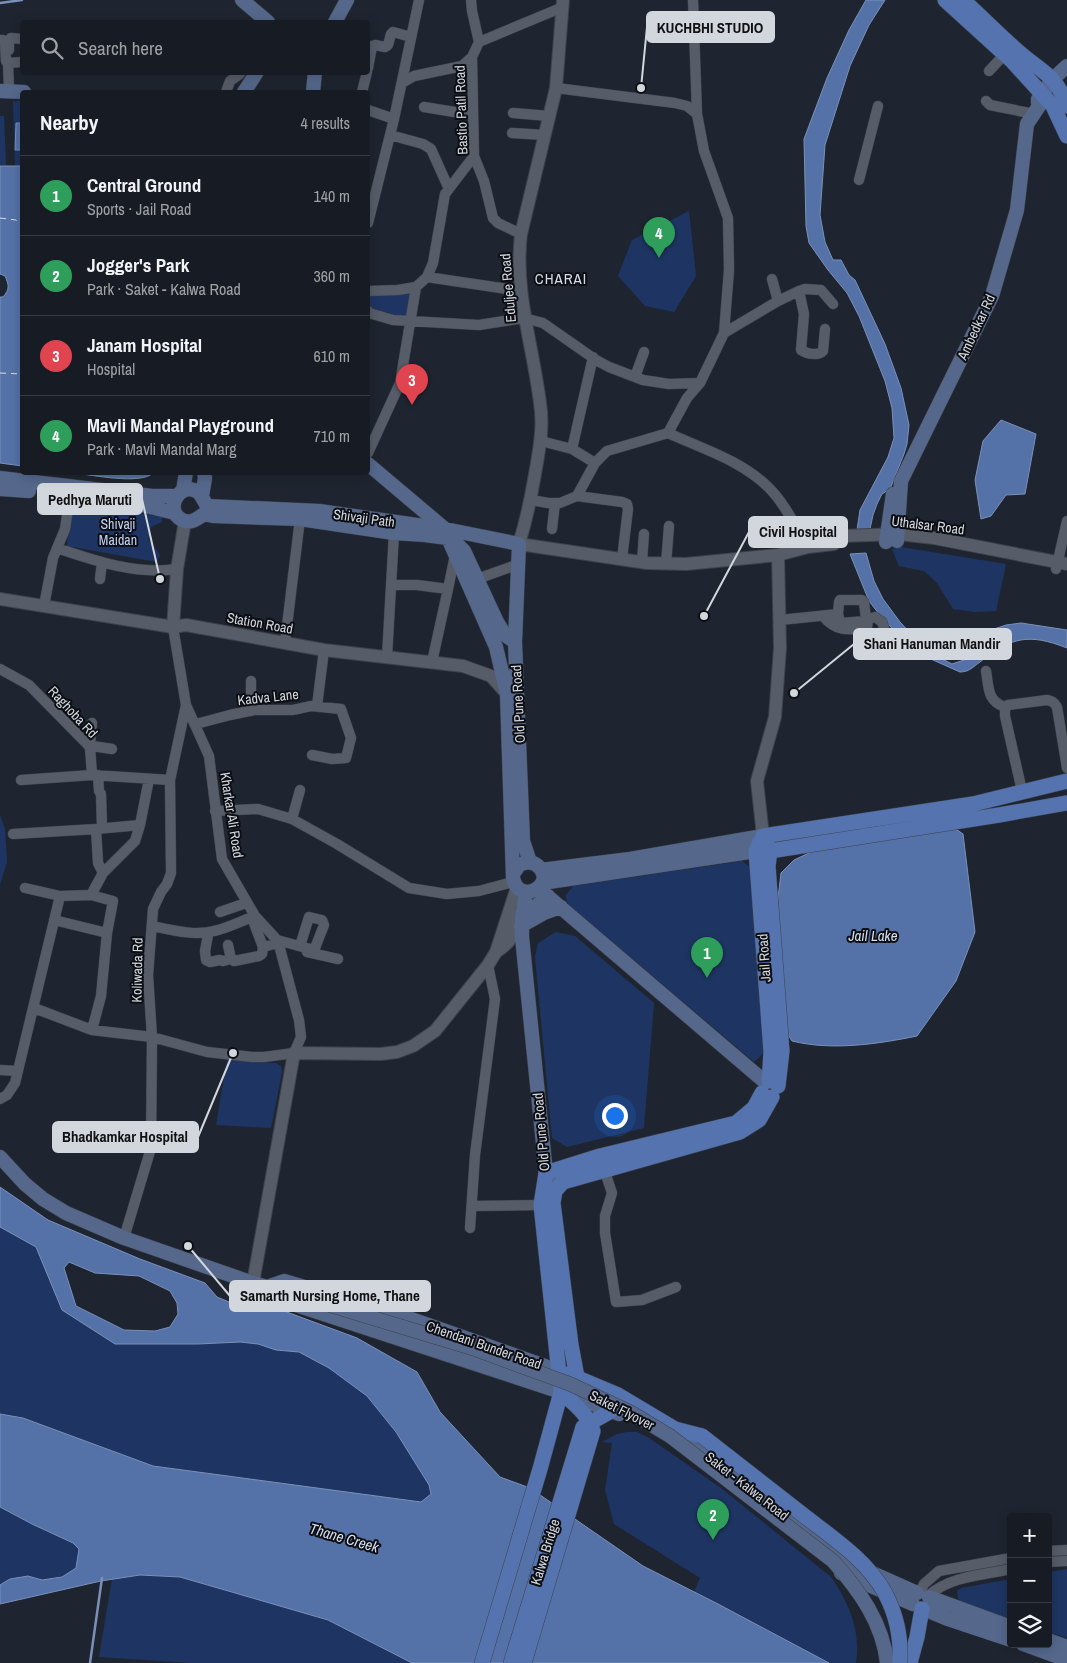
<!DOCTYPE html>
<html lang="en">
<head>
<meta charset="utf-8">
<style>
	:root { --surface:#171c24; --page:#20252c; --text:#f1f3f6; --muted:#9ea1a6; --line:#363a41; --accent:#b45309 }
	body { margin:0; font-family:"Archivo Narrow",sans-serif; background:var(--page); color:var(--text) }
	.controls { position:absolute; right:15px; bottom:15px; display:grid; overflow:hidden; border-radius:5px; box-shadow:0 2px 12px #0003 }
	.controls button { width:45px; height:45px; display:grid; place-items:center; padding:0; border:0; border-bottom:1px solid var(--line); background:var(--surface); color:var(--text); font:25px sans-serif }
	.you { position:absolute; left:614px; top:1115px; width:18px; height:18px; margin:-12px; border:4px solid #fff; border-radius:50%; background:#1a73e8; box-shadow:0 0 0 8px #1a73e833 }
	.badge { display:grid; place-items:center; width:32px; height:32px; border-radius:50%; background:var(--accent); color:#fff; font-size:16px; font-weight:700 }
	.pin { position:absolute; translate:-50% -41px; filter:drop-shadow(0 1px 2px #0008) }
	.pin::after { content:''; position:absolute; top:26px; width:18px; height:15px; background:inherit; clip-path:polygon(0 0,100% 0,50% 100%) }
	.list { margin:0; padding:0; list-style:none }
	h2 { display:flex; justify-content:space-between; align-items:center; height:65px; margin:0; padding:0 20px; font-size:21px }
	h2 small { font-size:16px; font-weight:400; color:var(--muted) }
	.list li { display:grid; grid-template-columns:32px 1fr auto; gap:15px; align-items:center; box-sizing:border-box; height:80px; padding:0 20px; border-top:1px solid var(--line) }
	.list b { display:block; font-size:19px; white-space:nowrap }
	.list p { margin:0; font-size:16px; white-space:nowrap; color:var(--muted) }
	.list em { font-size:16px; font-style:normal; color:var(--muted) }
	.icon { flex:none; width:28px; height:28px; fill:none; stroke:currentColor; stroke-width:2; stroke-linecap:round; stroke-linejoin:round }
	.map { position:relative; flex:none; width:1067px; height:1663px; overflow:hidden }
	.search { position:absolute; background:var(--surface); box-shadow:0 2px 12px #0003; left:20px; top:20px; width:350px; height:55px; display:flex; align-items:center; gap:12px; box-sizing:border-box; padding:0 18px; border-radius:5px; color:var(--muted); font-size:19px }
	.panel { position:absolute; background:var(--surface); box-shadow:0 2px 12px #0003; left:20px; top:90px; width:350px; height:385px; border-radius:5px }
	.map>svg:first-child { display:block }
</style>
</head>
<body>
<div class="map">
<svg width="1067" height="1663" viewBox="0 0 1067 1663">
	<rect width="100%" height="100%" fill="#1f2530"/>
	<!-- green -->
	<path fill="#1e3563" d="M13,101h9v65h-7z
		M0,116h4l2,49h-6z
		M689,211l7,65 -22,36 -29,-6 -27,-30 14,-36z
		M413,292l-3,26 -42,-1v-23z
		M71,501l91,16v5l-11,5 -3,12 12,16 -3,7 -90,-16z
		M901,547l105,17 -10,47 -21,1 -22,-3 -16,-26 -13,-12 -25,-5 -7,-17z
		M0,815l5,14 2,33 -7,23z
		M742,861l9,7 14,184 -11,10 -186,-158 -3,-8 8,-10z
		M556,932l19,4 79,67 -10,125 -77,19 -15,-9 -17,-181 3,-14z
		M227,1060l49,3 5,3 1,6 -11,56 -55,-3z
		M0,1227l36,20 26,63 53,34h83l42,-2 18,2 18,6 23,2 30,16 38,28 29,36 33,53 2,9 -10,9 -268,-37 -130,-48 -23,-4z
		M627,1432h10l12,6 72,50 110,89c18,26 30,54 25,86h-27l-135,-71 6,-14 -86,-54 -9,-34 7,-47 -10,-1 15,-8z
		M0,1507l32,17 41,19 6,6 -3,19 -14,9 -20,3 -14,-4 -18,3 -10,6z
		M1067,1569v69l-19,-6v-60z
		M140,1575l40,2 148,43 84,43h-219l-94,-6 13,-78z
		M1011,1579v40l-49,-16 -4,-4 -1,-8 4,-3z"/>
	<!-- water -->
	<path fill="#5572a8" stroke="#7a90b8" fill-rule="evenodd" d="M866,0h19l-16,25 -19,41 -25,79 -5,70 5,27 8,18h8l8,15 6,5 30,64 16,44 8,37 -2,19 -3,10 -14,35 -8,5 -5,10 -4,11 -3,14 -13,1 3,-20 28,-53 6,-19 -2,-30 -7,-27 -26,-65 -12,-23 -19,-23 -19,-27 -3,-17 -2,-87 23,-61 22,-48z
		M16,123h6v27h-7z
		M0,166h22v300l-22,-3v-166h3c7,-8 6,-12 2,-21l-5,-2z
		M1001,420l35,14 -11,60 -19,1 -15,21 -10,3 -6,-39 8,-39z
		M75,473h78c-12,12 -61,2 -78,0z
		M866,553l8,28 9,18 17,23 28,30 24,12 18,-6 21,-28 15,-5 15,-2 46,7v18c-38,-15 -56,-11 -87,14 -7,5 -11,10 -20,10l-45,-20 -33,-34 -13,-17 -19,-47z
		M953,827l10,7 12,98 -19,49 -39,55c-39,8 -85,15 -125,5l-7,-11 -8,-123 4,-34 13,-13 17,-8z
		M0,1187l48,33 92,39 65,24 12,14 12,5 20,-4 108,40 60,34 23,40 60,65 30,11 113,78 75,38 111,59h-417l-84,-43 -148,-43 -40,-2 -39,6 -101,23v-19l10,-6 18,-3 14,4 20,-3 14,-9 3,-19 -6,-6 -41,-19 -32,-17v-93l23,4 130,48 268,36 10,-8 -2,-9 -33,-53 -29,-36 -38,-28 -30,-16 -23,-2 -18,-6 -18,-2 -42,2h-83l-53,-34 -26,-63 -36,-20zM69,1262l26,11 44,3 31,15 7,12 1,11 -8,13 -15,4 -31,-1 -48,-24 -12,-38z"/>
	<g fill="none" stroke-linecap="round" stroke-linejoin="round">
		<!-- stream -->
		<path stroke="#7a90b8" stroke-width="2.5" d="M0,3l22,-3
			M90,1663l12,-85"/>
		<!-- ferry -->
		<path stroke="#d6dfef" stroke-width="1" stroke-dasharray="6 5" stroke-linecap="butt" d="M0,218l16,2 6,5
			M0,373l22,1"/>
		<defs>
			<path id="minor" d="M471,0l1,11 7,31
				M0,40h3l2,2 1,19 2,2 1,28
				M9,50v-10l2,-2 11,1
				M472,57l2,99 10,25 9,37 5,5 23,11
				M8,63l14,-1
				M368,68l4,-22 3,-1 10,2 3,-2 3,-11 2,-2 18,5
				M989,71l16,-17
				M402,83l12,-7 48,-10 10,-9 7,-15 84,-35
				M556,88l119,15 12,3 10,8
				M226,92l4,-11 10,-7
				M362,92l5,-20
				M986,101l4,4 44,9
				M424,107l49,8
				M368,110l26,9
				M513,113l36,3
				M512,133l33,2
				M390,135l33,9 8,5 18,40
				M859,180l19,-74
				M368,223l26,-104 25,-119
				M427,277l94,14
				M772,279l6,22
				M368,291l30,-1 18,-3
				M799,291l5,23 -3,36c6,4 17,6 22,1l2,-22
				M368,311l1,2 24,7 86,5 45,-7 19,5 53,37 13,7 34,13 26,4 31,-1
				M724,333l54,-32 21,-10 6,-2 16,1 12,14
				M635,377l9,-25
				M668,433l19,-35 13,-15 24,-50 5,-63 -1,-52 -24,-67 -7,-37 -4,-114
				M668,433c35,16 75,28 102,56 16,16 26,39 38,58
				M541,441l31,8 23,14
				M572,449l21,-92
				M368,453l32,-70 16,-96 11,-10 6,-14 12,-69 29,-38
				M577,496l18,-33 12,-12 61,-18
				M531,500l17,3h12l17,-7 45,6 5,2 1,5 -6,50
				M552,529l3,-26
				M57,548c38,13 80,27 120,21
				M642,562l2,-28
				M666,564l3,-38
				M1056,569l11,-48
				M100,579l2,-17
				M477,579l42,-15
				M391,585h26l31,4 -16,73
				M448,589l7,-34
				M44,606l9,-48 12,-29 5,-33
				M823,616c13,16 25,14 44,12l1,-9 7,-2 7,5 4,12
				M780,620l58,-6 1,-12 1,-2h22l2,2 2,17 -2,2 -21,2 -3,-1 -2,-8
				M285,642l15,-123
				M387,657l7,-124
				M0,669l29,16 61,62 2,28 78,5
				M986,671c3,17 1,30 19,36
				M317,706l7,-56
				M251,711v-30
				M196,724l34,-9 24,-5h39l18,-4 30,3 10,29 -5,20 -14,1 -20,-4
				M88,745l2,-1 2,-21
				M90,747l2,-1 20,3
				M98,775l1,16 2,3 1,34
				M21,780l71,-5
				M1022,791l-17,-75v-9l3,-2 39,-5c5,1 7,2 10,7l10,61
				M215,811l43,-2 34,10 45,25 72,44 38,6 32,-3 34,-9
				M292,819l8,-29
				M140,825l-44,4 2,34 5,10 32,-32 5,-16 9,-46
				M13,834l83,-5
				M25,888l35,8
				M91,895l22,6 -6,32 -6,63 -9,34
				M220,912l26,-9
				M54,920l53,13
				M254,923l9,24
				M152,926c20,4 42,10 62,5 14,-3 27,-10 41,-15
				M208,935l-3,16 1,9 4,2 10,-2 3,1 8,-2 3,2 25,-5 3,-2 1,-7 15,-4
				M277,940l33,9 5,-1 9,-23 -2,-5 -13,-3 -9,29
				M228,945l3,14
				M307,952l31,7
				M34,1008l58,22 60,7 55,15 45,5h12l30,-4 7,-16 -2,-17 -20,-75 -2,-5 -22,-24 -33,-57 -13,-103 -23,-51 -13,-78
				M0,1070l18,1
				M0,1099l7,-4 8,-12 45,-187 31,-1 12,-22
				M603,1166l9,27 -7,23v17l11,69 26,-2 34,-13
				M472,1206l69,-1
				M470,1228l5,-73 20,-156 -7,-34
				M124,1238l27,-90 1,-111 -4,-62 5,-66 8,-17 6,-8 4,-11 -1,-93 16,-75
				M1048,1551l19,-1
				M1048,1562l19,-1
				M920,1592l4,-8 15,-13 72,-13
				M928,1596c22,-20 55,-21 83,-27"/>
			<path id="tertiary" d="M563,0l-7,88 -35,146c-7,57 12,112 19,169 4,24 -1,48 -5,71 -4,24 -9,47 -16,70l128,19 39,1 92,-9 30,-8 26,-3 8,-8 57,-2 35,4 133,26
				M0,599l173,28 13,-2 138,25 139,16 28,10 16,18
				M173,627l4,-58 8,-48
				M763,836l-6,-55 18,-64 5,-69 -2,-93
				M496,952c14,-9 20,-18 23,-36
				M253,1283l41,-230 87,1 16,-2 16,-6 22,-15 53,-66 8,-13 21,-65"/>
			<path id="secondary" d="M242,0l26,22
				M335,22l12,-22
				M0,91l24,1
				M244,92l13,-20
				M313,92l2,-20
				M1038,103v-4l15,-20 14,-13
				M368,464l77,65
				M0,478l152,18h24
				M0,489l29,2
				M183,491l3,-19
				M202,496l3,-18 -1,-6
				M87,498l51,6 37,9
				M897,541l4,-60 91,-185 25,-86 10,-86 12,-18
				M886,542l7,-48
				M456,543l8,8 33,71 8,13 10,7
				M541,870l89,-11 133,-23
				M513,874l6,-9c6,-3 13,-4 19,1 20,18 -19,41 -25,12l-6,-184 -11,-47 -48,-109 -23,-3 -31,-2 -94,-14 -87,-3 -9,-2c-7,5 -13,10 -22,6 -19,-10 -2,-40 16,-28 4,4 6,9 9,14l112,5 126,18 74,15 -4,98 8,199 7,21
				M542,883l214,-32
				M538,888l227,194
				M526,892l-4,26v19l24,236 13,13
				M522,918l26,-22
				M521,926l23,-13 17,-6
				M0,1157l25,27 18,15 23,14 58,25 129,45 21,6
				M267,1287l8,11 286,94 58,22
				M267,1287l17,-6 119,35 156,55
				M676,1430l167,130 74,33
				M841,1573l72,31
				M929,1597l82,30
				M924,1609l24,10 63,21
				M1048,1640l19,7
				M1023,1644l44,16"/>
			<path id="primary" d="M945,0l67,61 41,45 14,30
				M963,0c19,17 37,36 57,53 23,20 36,22 47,53
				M763,836l210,-32 94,-23
				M760,842l-4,9 15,201 -2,29
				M766,842l4,9 -2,15 14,185 -4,35
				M756,851h14l229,-36 68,-12
				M568,1374l50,21 57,34 27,7
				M577,1377l-6,-32 -18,-142 2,-12 8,-9 177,-50 19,-12 13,-23
				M482,1663l58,-194 21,-77 -20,-187 5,-32 54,-17 136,-33 18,-15 8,-15
				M511,1663l72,-236 28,-16 13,-12
				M524,1663l69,-232c-5,-17 -19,-27 -32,-39
				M910,1663l7,-26 5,-28"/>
		</defs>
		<!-- minor casing -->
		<use href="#minor" stroke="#3d424a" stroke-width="11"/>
		<!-- tertiary casing -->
		<use href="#tertiary" stroke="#3d424a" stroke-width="14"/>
		<!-- secondary casing -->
		<use href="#secondary" stroke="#3d424a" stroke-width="15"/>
		<!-- primary casing -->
		<use href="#primary" stroke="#3d424a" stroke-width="16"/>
		<!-- minor -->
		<use href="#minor" stroke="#565d69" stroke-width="10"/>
		<!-- tertiary -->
		<use href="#tertiary" stroke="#565d69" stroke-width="12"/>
		<!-- secondary -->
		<use href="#secondary" stroke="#55688c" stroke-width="14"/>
		<!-- primary -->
		<use href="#primary" stroke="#5473af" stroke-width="15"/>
		<defs>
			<path id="secondary-bridge" d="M287,1292l185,56 98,36 60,28 40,24 163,125c26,29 50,62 54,102"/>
			<path id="primary-bridge" d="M702,1436c33,26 67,52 100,78 29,23 64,45 83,79 12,23 16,44 15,70"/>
		</defs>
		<!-- secondary-bridge casing -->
		<use href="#secondary-bridge" stroke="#3d424a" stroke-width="15" stroke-linecap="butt"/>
		<!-- primary-bridge casing -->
		<use href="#primary-bridge" stroke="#3d424a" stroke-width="16" stroke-linecap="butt"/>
		<!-- secondary-bridge -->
		<use href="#secondary-bridge" stroke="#55688c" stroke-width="14"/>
		<!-- primary-bridge -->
		<use href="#primary-bridge" stroke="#5473af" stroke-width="15"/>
	</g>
	<g text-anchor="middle" stroke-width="4" stroke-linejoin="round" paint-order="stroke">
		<!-- street labels -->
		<g font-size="14" fill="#d2d6dd" stroke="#0c0e13">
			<text transform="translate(461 110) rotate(-92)" y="5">Bastio Patil Road</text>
			<text transform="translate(508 288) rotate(-95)" y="5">Eduljee Road</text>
			<text transform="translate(976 327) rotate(-65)" y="5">Ambedkar Rd</text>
			<text transform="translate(364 518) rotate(8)" y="5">Shivaji Path</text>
			<text transform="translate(928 525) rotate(7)" y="5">Uthalsar Road</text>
			<text transform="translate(260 623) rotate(10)" y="5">Station Road</text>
			<text transform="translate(268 697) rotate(-6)" y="5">Kadva Lane</text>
			<text transform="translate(518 704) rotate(-93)" y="5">Old Pune Road</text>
			<text transform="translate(73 712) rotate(47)" y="5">Raghoba Rd</text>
			<text transform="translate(232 815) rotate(81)" y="5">Kharkar Ali Road</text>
			<text transform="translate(764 958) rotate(-94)" y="5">Jail Road</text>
			<text transform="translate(137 970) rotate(-89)" y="5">Koliwada Rd</text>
			<text transform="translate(541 1132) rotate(-95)" y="5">Old Pune Road</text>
			<text transform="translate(484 1345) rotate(19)" y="5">Chendani Bunder Road</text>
			<text transform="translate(622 1410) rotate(27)" y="5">Saket Flyover</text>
			<text transform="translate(747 1486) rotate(38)" y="5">Saket - Kalwa Road</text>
			<text transform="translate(545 1552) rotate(-73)" y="5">Kalwa Bridge</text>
		</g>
		<!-- park labels -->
		<g font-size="14" fill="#c1d2f2" stroke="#0c0e13">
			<text x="118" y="529">Shivaji<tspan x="118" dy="16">Maidan</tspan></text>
		</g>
		<!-- neighbourhood labels -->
		<g font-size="15" letter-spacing="1" fill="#d2dae8" stroke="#0c0e13">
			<text x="561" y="284">CHARAI</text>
		</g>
		<!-- water labels -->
		<g font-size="15" font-style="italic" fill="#d6dfef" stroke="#0c0e13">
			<text x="873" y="941">Jail Lake</text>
			<text transform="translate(344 1538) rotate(16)" y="5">Thane Creek</text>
		</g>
	</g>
	<!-- callouts -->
	<path fill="none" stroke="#d2d6dd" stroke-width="2" d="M641 88L647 27M160 579L142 499M704 616L749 532M794 693L854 644M233 1053L198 1137M188 1246L230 1296"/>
	<g fill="#d2d6dd" stroke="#0c0e13" stroke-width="2">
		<circle cx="641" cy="88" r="5"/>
		<circle cx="160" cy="579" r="5"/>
		<circle cx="704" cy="616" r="5"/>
		<circle cx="794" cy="693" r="5"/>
		<circle cx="233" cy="1053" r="5"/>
		<circle cx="188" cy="1246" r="5"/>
	</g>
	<g fill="#d2d6dd" stroke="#d2d6dd" stroke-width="2">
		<rect x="647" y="12" width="127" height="30" rx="5"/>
		<rect x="38" y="484" width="104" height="30" rx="5"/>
		<rect x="749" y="517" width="98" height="30" rx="5"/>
		<rect x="854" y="629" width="157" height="30" rx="5"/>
		<rect x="53" y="1122" width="145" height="30" rx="5"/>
		<rect x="230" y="1281" width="200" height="30" rx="5"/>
	</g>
	<g font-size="15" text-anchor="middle" font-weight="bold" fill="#111">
		<text x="710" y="33">KUCHBHI STUDIO</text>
		<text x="90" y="505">Pedhya Maruti</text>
		<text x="798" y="537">Civil Hospital</text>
		<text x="932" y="649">Shani Hanuman Mandir</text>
		<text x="125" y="1142">Bhadkamkar Hospital</text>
		<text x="330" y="1301">Samarth Nursing Home, Thane</text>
	</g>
</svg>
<div class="controls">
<button>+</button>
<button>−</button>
<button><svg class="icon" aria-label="layers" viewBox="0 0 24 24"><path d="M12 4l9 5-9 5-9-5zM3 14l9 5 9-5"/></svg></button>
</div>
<div class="you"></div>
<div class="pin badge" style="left:707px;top:978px;background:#2e9e5b">1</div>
<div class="pin badge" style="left:713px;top:1540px;background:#2e9e5b">2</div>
<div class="pin badge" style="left:412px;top:405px;background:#e0444e">3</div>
<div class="pin badge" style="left:659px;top:258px;background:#2e9e5b">4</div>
<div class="search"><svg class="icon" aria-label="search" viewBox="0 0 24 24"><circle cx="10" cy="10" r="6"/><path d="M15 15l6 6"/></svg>Search here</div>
<section class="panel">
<h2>Nearby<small>4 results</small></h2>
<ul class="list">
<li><span class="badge" style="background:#2e9e5b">1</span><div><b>Central Ground</b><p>Sports · Jail Road</p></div><em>140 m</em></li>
<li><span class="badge" style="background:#2e9e5b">2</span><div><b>Jogger's Park</b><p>Park · Saket - Kalwa Road</p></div><em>360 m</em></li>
<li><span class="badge" style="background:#e0444e">3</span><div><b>Janam Hospital</b><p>Hospital</p></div><em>610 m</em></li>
<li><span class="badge" style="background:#2e9e5b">4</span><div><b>Mavli Mandal Playground</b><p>Park · Mavli Mandal Marg</p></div><em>710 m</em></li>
</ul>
</section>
</div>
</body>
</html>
